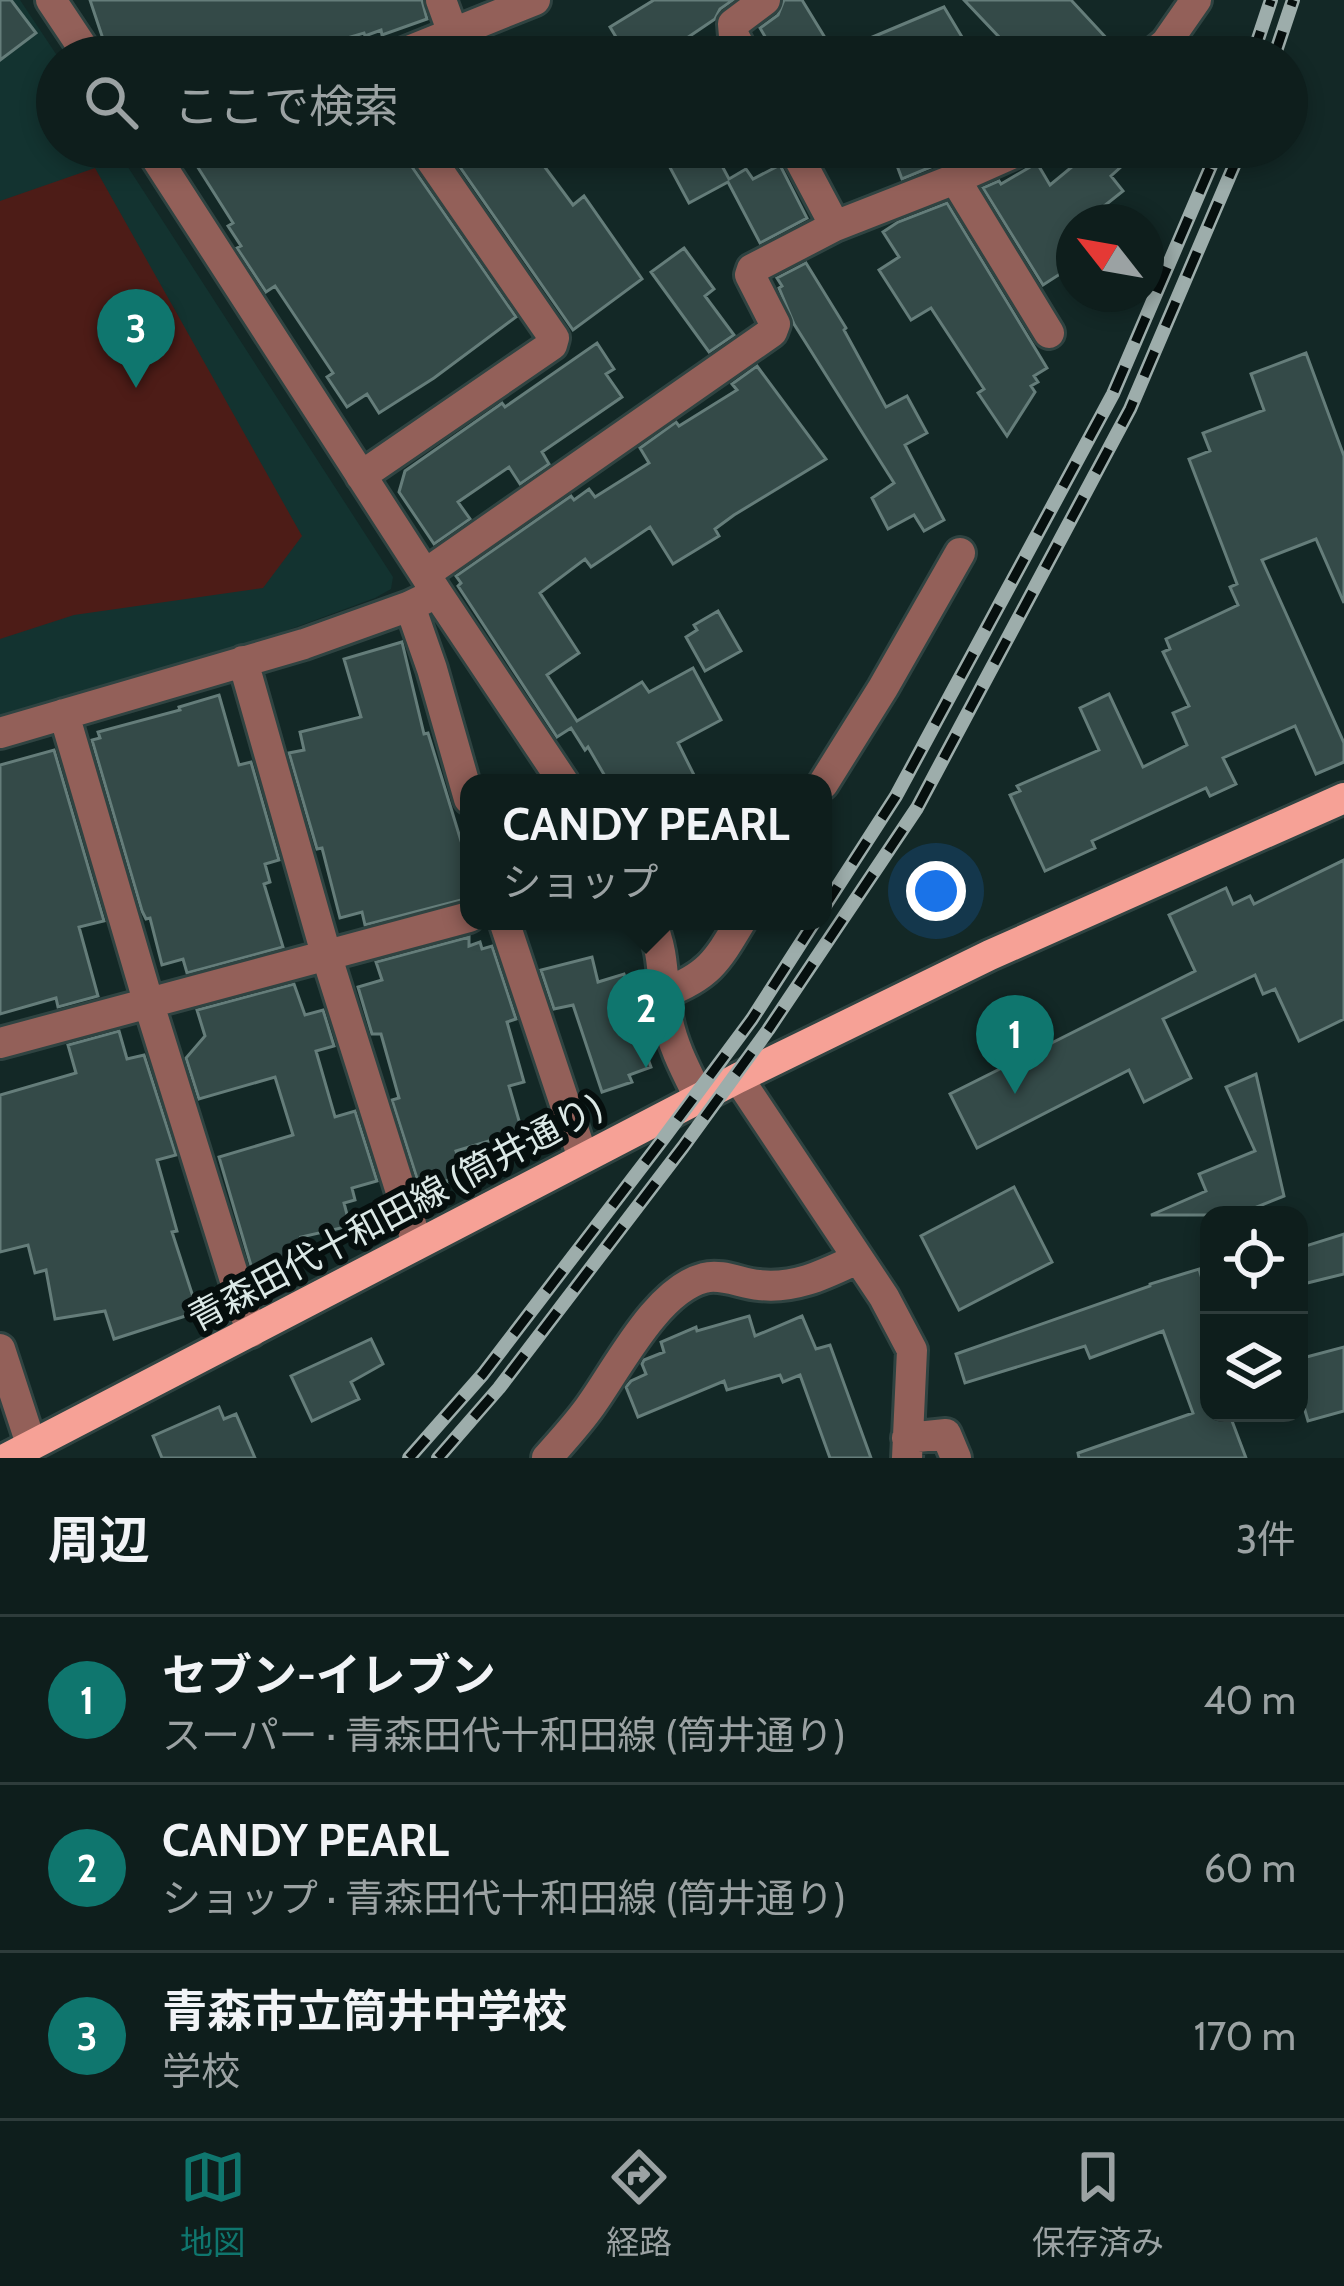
<!DOCTYPE html>
<html lang="ja">
<head>
<meta charset="utf-8">
<style>
	:root { --surface:#0e1e1c; --page:#172725; --text:#f1f3f6; --muted:#9ba2a3; --line:#2e3c3b; --accent:#0f766e }
	body { margin:0; font-family:Cabin,"Noto Sans JP",sans-serif; background:var(--page); color:var(--text) }
	.controls { position:absolute; right:36px; bottom:36px; display:grid; overflow:hidden; border-radius:24px; box-shadow:0 6px 18px #0003 }
	.controls button { width:108px; height:108px; display:grid; place-items:center; padding:0; border:0; border-bottom:3px solid var(--line); background:var(--surface); color:var(--text); font:60px sans-serif }
	.compass { position:absolute; left:1056px; top:204px; width:108px; height:108px; border-radius:50%; background:var(--surface); box-shadow:0 6px 18px #0003; rotate:301deg }
	.you { position:absolute; left:936px; top:891px; width:42px; height:42px; margin:-30px; border:9px solid #fff; border-radius:50%; background:#1a73e8; box-shadow:0 0 0 18px #1a73e833 }
	.badge { display:grid; place-items:center; width:78px; height:78px; border-radius:50%; background:var(--accent); color:#fff; font-size:39px; font-weight:700 }
	.pin { position:absolute; translate:-50% -99px; filter:drop-shadow(0 3px 6px #0008) }
	.pin::after { content:''; position:absolute; top:63px; width:42px; height:36px; background:inherit; clip-path:polygon(0 0,100% 0,50% 100%) }
	.popup { position:absolute; left:460px; top:774px; width:372px; height:156px; box-sizing:border-box; display:grid; place-content:center; border-radius:24px; background:var(--surface); filter:drop-shadow(0 3px 9px #0005); font-size:39px; white-space:nowrap; color:var(--muted) }
	.popup b { font-size:45px; color:var(--text) }
	.popup::after { content:''; position:absolute; left:50%; top:100%; margin-left:-24px; border:24px solid transparent; border-top-color:var(--surface) }
	.list { margin:0; padding:0; list-style:none }
	h2 { display:flex; justify-content:space-between; align-items:center; height:156px; margin:0; padding:0 48px; font-size:51px }
	h2 small { font-size:39px; font-weight:400; color:var(--muted) }
	.list li { display:grid; grid-template-columns:78px 1fr auto; gap:36px; align-items:center; box-sizing:border-box; height:168px; padding:0 48px; border-top:3px solid var(--line) }
	.list b { display:block; font-size:45px; white-space:nowrap }
	.list p { margin:0; font-size:39px; white-space:nowrap; color:var(--muted) }
	.list em { font-size:39px; font-style:normal; color:var(--muted) }
	.icon { flex:none; width:66px; height:66px; fill:none; stroke:currentColor; stroke-width:2; stroke-linecap:round; stroke-linejoin:round }
	.map { position:relative; flex:none; width:1344px; height:1458px; overflow:hidden }
	.search { position:absolute; background:var(--surface); box-shadow:0 6px 18px #0003; left:36px; right:36px; top:36px; height:132px; display:flex; align-items:center; gap:30px; box-sizing:border-box; padding:0 42px; border-radius:66px; color:var(--muted); font-size:45px }
	.sheet { height:660px; background:var(--surface) }
	nav { display:flex; justify-content:space-around; align-items:center; box-sizing:border-box; height:168px; border-top:3px solid var(--line); background:var(--surface); font-size:33px; color:var(--muted) }
	nav a { display:grid; justify-items:center; gap:6px }
	nav .on { color:var(--accent) }
	.map>svg:first-child { display:block }
</style>
</head>
<body>
<div class="map">
<svg width="1344" height="1458" viewBox="0 0 1344 1458">
	<rect width="100%" height="100%" fill="#132826"/>
	<!-- built -->
	<path fill="#133330" d="M0,0h20l38,57 -1,90h58l278,430 -2,12 -16,9 -133,49 -242,73z"/>
	<!-- green -->
	<path fill="#4d1c17" d="M95,168l207,368 -39,52 -189,27 -74,24v-438z"/>
	<!-- building -->
	<path fill="#344a48" stroke="#657d7a" stroke-width="3" d="M0,0h11l25,33 -36,27z
		M90,0h332l5,19 -45,16 -1,-5 -16,6 -1,-3 -82,24h-173z
		M654,0h79l-13,9 -5,10 -31,21 11,17h-67l-18,-30z
		M784,0h18l22,36 -34,21h-13l-17,-29 18,-13z
		M964,0h107l40,43 -17,14h-76z
		M944,7l30,50h-149z
		M227,147h176l3,11 110,159 -82,61 -55,35 -12,-19 -20,13 -20,-30 6,-4 -58,-87 -9,6 -29,-44 4,-2 -13,-20 5,-3 -36,-57z
		M446,147h84l43,58 11,-9 58,83 -69,51z
		M659,147h53l17,32 17,-10 7,10 27,-14 27,53 -47,25 -32,-61 -39,21z
		M890,147h89l-77,32z
		M1096,147h47l-32,29 12,15 -39,31h-10v43l-31,20 -60,-97 16,-7 2,3 36,-21 13,22z
		M947,203l100,165 -13,8 4,6 -7,4 4,6 -28,44 -29,-43 6,-4 -53,-81 -20,12 -32,-50 20,-13 -16,-25 15,-10z
		M684,248l30,41 -9,7 29,39 -25,17 -58,-80z
		M806,263l40,65 -2,2 42,77 21,-11 20,37 -22,12 39,75 -20,11 -10,-16 -26,14 -16,-31 22,-15 -100,-159 -15,-36 3,-2 -5,-8z
		M597,343l17,26 -8,5 16,23 -80,55 7,12 -29,20 -11,-17 -51,35 12,17 -36,25 -35,-52 6,-21 93,-65 4,-3 3,4z
		M1306,353l38,103v147l-28,-64 -54,21 82,183v19l-28,12 -21,-48 -72,32 13,26 -26,12 -4,-8 -114,53 3,7 -50,23 -35,-76 10,-4 -3,-5 82,-36 -19,-42 29,-14 34,73 44,-22 -14,-32 16,-7 -26,-54 7,-3 -4,-10 72,-34 -8,-18 7,-3 -48,-125 21,-8 -7,-18 61,-23 -13,-36z
		M757,366l69,93 -92,56 -19,14 4,7 -46,28 -23,-37 -59,40 -6,-8 -45,34 39,60 -32,22 30,46 65,-39 7,10 44,-24 28,52 -43,23 20,40h-89l-21,-36 -3,3 -14,-22 -14,9 -99,-151 3,-3 -5,-7 115,-80 3,4 15,-11 6,8 54,-34 -9,-15 36,-26 3,4 58,-36 -5,-6z
		M718,611l23,40 -36,20 -19,-34 11,-7 -3,-5z
		M402,642l22,92 4,-1 41,134v31l-104,27 -3,-13 -22,6 -18,-70 -5,1 -28,-96 15,-3 -4,-18 61,-15 -17,-58z
		M219,695l20,70 12,-3 28,98 -14,4 5,18 -6,2 19,63 -96,26 -4,-14 -21,6 -12,-47 -4,1 -4,-8 -50,-171 8,-2 -2,-6 82,-22 -1,-3z
		M54,750l50,171 -25,6 19,69 -40,11 -2,-9 -56,16v-249z
		M1344,860v159l-45,22 -24,-52 -12,5 -8,-19 -92,44 28,59 -47,24 -15,-32 -152,78 -27,-54 245,-123 -26,-56 57,-27 7,16 17,-8 4,8z
		M469,937v9l11,-4 2,7 10,-3 24,73 -9,3 17,60 -15,4 13,45 -66,20 9,23 -19,7 1,3 -26,7 -29,-91 7,-2 -18,-64h-9l-14,-47 24,-7 -6,-18z
		M592,957l6,25 26,-8 18,50 -6,2 15,41 -22,8 3,7 -30,10 -29,-87 -19,4 -13,-39z
		M294,984l11,31 18,-5 11,36 -18,5 19,66 20,-6 22,70 -25,7 3,12 -11,3 6,23 -49,11 5,16 -26,8 3,9 -28,9 -36,-122 74,-22 -18,-58 -76,22 -13,-41 19,-22 -8,-26z
		M119,1031l8,28 17,-4 32,100 -19,5 20,71 -5,1 26,80 -84,27 -9,-28 -50,8 -9,-49 -11,3 -7,-28 -28,7v-157l76,-22 -8,-28z
		M1256,1074l28,122 -47,19h-86l55,-24 -7,-17 56,-23 -29,-64z
		M1014,1187l38,75 -93,48 -38,-74z
		M1344,1234v40l-45,11v-37z
		M1199,1269l10,33v111h20l17,45h-167l-1,-5 115,-40 -30,-82 -73,27 -5,-12 -120,37 -9,-29 194,-68v-2z
		M749,1316l6,20 47,-20 14,33 14,-4 41,113h-41l-30,-83 -17,7 -3,-7 -53,15 -3,-9 -86,36 -12,-30 5,-6 15,-7 -4,-10 2,-4 20,-8 -3,-10 35,-15 1,4z
		M371,1339l12,25 -32,18 8,17 -47,22 -21,-45z
		M1344,1347v64l-36,10 -9,-31v-31z
		M219,1407l5,12 12,-5 19,44h-93l-9,-22z"/>
	<g fill="none" stroke-linecap="round" stroke-linejoin="round">
		<defs>
			<path id="minor" d="M51,0l38,57
				M441,0l12,33
				M394,57l141,-57
				M745,57l-11,-21 -1,-12 32,-24
				M1149,57l17,-14 30,-43
				M149,147l288,446 127,190
				M793,147l42,79
				M955,179l94,154
				M361,476l191,-131 2,-7 -132,-191
				M425,574l347,-242 3,-8 -25,-49 2,-6 83,-43 120,-47 72,-32
				M410,606l22,63 37,130
				M243,661l83,293 91,289
				M64,714l84,287 103,331
				M0,733l304,-89 106,-38 27,-13
				M823,784l60,-96 77,-135
				M504,921l79,237
				M650,921c15,30 12,63 17,95 5,29 19,55 32,81
				M664,993c45,-17 53,-32 77,-72
				M0,1043l469,-126
				M738,1078l146,219 28,53 -5,108
				M0,1349l31,95
				M907,1438l39,-4 10,24
				M547,1458c14,-16 29,-32 42,-50 28,-38 67,-118 115,-130 18,-5 38,6 55,7 37,4 66,-11 98,-26"/>
			<path id="major" d="M7,1458l731,-380 252,-123 354,-157"/>
		</defs>
		<!-- minor casing -->
		<use href="#minor" stroke="#2f4341" stroke-width="36"/>
		<!-- major casing -->
		<use href="#major" stroke="#2f4341" stroke-width="36"/>
		<!-- minor -->
		<use href="#minor" stroke="#936059" stroke-width="30"/>
		<!-- major -->
		<use href="#major" stroke="#f6a196" stroke-width="30"/>
		<defs>
			<path id="rail" d="M1252,57l19,-57
				M1274,57l19,-57
				M823,909l73,-113 217,-402 106,-247
				M409,1458l74,-84 180,-235 89,-120 63,-98
				M438,1458l61,-70 184,-241 85,-117 149,-222 213,-399 112,-262"/>
		</defs>
		<!-- rail casing -->
		<use href="#rail" stroke="#9dadab" stroke-width="14"/>
		<!-- rail -->
		<use href="#rail" stroke="#060f0e" stroke-width="9" stroke-dasharray="27" stroke-linecap="butt"/>
	</g>
	<g text-anchor="middle" stroke-width="12" stroke-linejoin="round" paint-order="stroke">
		<!-- street labels -->
		<g font-size="36" fill="#dbe8e6" stroke="#060f0e">
			<text transform="translate(395 1212) rotate(-28)" y="13">青森田代十和田線 (筒井通り)</text>
		</g>
	</g>
</svg>
<div class="controls">
<button><svg class="icon" aria-label="locate" viewBox="0 0 24 24"><circle cx="12" cy="12" r="6"/><path d="M12 2v4M12 18v4M2 12h4M18 12h4"/></svg></button>
<button><svg class="icon" aria-label="layers" viewBox="0 0 24 24"><path d="M12 4l9 5-9 5-9-5zM3 14l9 5 9-5"/></svg></button>
</div>
<svg class="compass" viewBox="-18 -18 36 36"><path d="M0-13l5 13h-10z" fill="#e53935"/><path d="M0 13l5-13h-10z" fill="#9ba2a3"/></svg>
<div class="you"></div>
<div class="pin badge" style="left:1015px;top:1094px">1</div>
<div class="pin badge" style="left:646px;top:1068px">2</div>
<div class="popup"><b>CANDY PEARL</b>ショップ</div>
<div class="pin badge" style="left:136px;top:388px">3</div>
<div class="search"><svg class="icon" aria-label="search" viewBox="0 0 24 24"><circle cx="10" cy="10" r="6"/><path d="M15 15l6 6"/></svg>ここで検索</div>
</div>
<section class="sheet">
<h2>周辺<small>3件</small></h2>
<ul class="list">
<li><span class="badge">1</span><div><b>セブン-イレブン</b><p>スーパー · 青森田代十和田線 (筒井通り)</p></div><em>40 m</em></li>
<li><span class="badge">2</span><div><b>CANDY PEARL</b><p>ショップ · 青森田代十和田線 (筒井通り)</p></div><em>60 m</em></li>
<li><span class="badge">3</span><div><b>青森市立筒井中学校</b><p>学校</p></div><em>170 m</em></li>
</ul>
</section>
<nav>
<a class="on"><svg class="icon" aria-label="map" viewBox="0 0 24 24"><path d="M3 6l6-2 6 2 6-2v14l-6 2-6-2-6 2zM9 4v14M15 6v14"/></svg>地図</a>
<a><svg class="icon" aria-label="directions" viewBox="0 0 24 24"><path d="M12 3l9 9-9 9-9-9zM9 14v-3h6M13 9l2 2-2 2"/></svg>経路</a>
<a><svg class="icon" aria-label="saved" viewBox="0 0 24 24"><path d="M7 4h10v16l-5-4-5 4z"/></svg>保存済み</a>
</nav>
</body>
</html>
